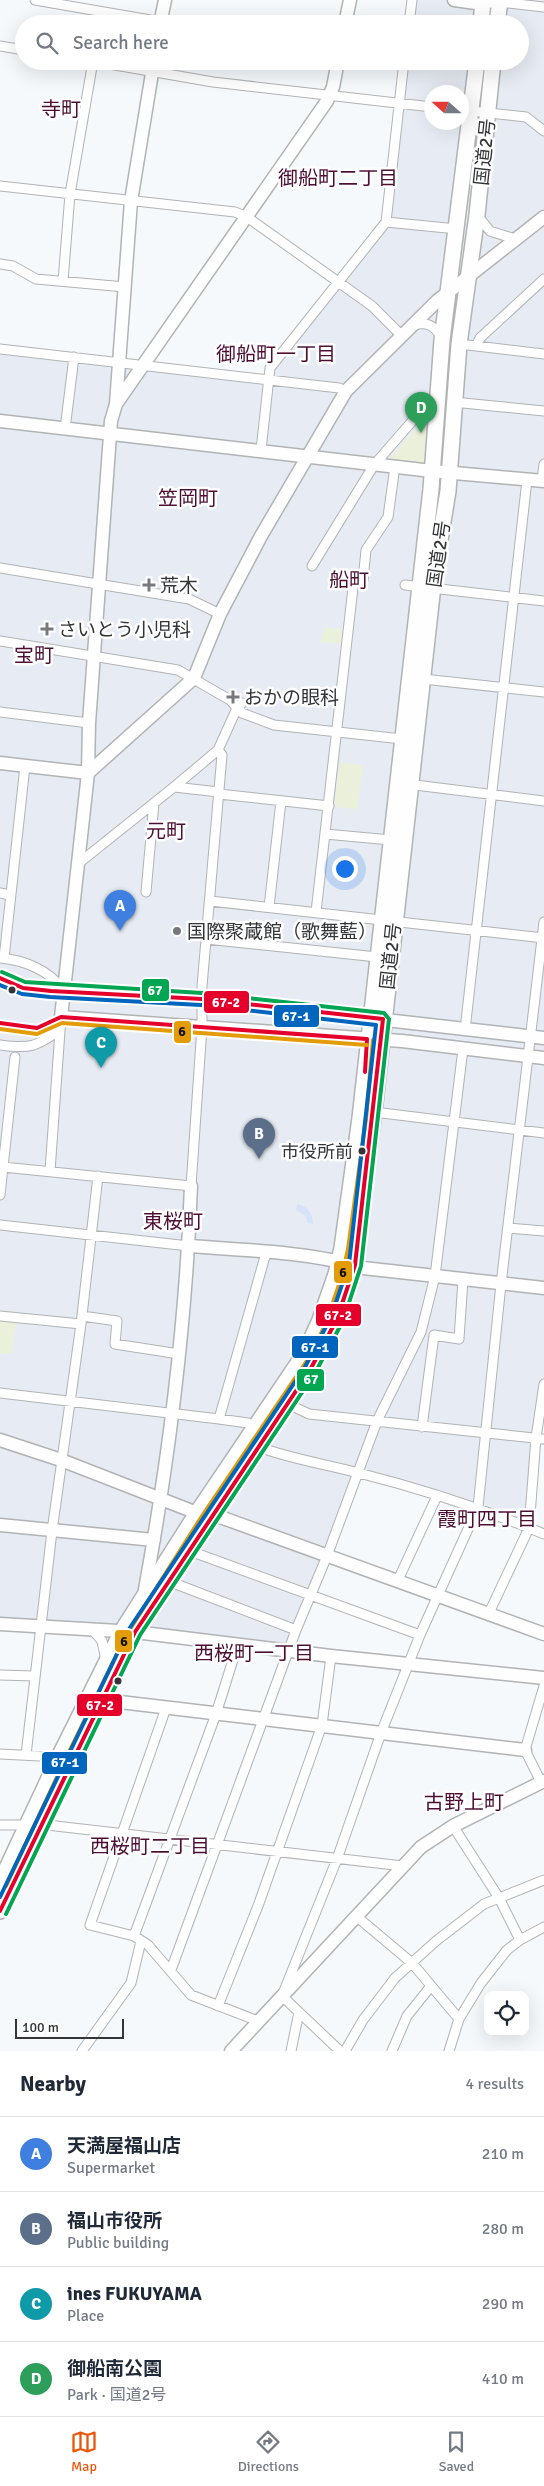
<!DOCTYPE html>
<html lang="en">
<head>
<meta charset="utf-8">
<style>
	:root { --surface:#fff; --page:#f6f6f7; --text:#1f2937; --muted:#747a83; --line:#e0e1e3; --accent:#ea580c }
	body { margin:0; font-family:Signika,"Noto Sans JP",sans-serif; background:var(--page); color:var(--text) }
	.controls { position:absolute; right:15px; bottom:15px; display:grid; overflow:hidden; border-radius:10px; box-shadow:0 5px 20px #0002 }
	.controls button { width:45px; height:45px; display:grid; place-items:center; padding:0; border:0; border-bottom:1px solid var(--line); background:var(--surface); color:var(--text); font:25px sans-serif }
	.compass { position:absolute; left:424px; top:85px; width:45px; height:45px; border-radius:50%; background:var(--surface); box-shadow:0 5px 20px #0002; rotate:291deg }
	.scale { position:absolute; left:15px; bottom:12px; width:109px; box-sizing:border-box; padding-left:5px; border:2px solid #333537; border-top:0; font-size:14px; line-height:18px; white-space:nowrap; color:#333537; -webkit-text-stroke:4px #fff; paint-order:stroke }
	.you { position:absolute; left:344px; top:868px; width:18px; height:18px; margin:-12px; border:4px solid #fff; border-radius:50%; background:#1a73e8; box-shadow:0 0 0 8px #1a73e833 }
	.badge { display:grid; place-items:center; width:32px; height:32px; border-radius:50%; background:var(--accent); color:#fff; font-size:16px; font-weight:700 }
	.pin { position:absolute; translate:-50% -41px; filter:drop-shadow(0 1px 2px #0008) }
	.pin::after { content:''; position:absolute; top:26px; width:18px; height:15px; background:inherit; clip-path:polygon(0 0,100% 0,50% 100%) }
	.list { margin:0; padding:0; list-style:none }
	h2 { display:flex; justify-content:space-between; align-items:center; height:65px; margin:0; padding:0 20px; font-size:21px }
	h2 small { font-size:16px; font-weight:400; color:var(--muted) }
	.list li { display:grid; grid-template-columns:32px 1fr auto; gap:15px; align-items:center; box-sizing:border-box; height:75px; padding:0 20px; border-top:1px solid var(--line) }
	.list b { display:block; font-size:19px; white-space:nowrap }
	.list p { margin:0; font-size:16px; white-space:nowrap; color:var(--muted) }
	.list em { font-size:16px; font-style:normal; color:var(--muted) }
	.icon { flex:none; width:28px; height:28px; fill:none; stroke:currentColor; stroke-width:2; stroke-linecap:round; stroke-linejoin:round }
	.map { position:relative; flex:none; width:544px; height:2051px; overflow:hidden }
	.search { position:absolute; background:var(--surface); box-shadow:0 5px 20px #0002; left:15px; right:15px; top:15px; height:55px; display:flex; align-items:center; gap:12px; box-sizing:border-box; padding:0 18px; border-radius:28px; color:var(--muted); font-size:19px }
	.sheet { height:365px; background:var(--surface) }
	nav { display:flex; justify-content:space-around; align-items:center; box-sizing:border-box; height:70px; border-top:1px solid var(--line); background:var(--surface); font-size:14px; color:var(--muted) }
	nav a { display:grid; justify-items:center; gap:2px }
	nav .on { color:var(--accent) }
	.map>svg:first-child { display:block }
</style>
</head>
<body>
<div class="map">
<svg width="544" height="2051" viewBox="0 0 544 2051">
	<rect width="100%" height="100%" fill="#f6f9fc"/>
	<!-- built -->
	<path fill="#e7ecf4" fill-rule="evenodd" d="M410,0h134v1387l-14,143 -63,-27 -110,-29 -71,176 -286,-25v-1280l265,33 121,-152 21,-165h113v-37h-108zM432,92h30v30h-30z"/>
	<!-- green -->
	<path fill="#ebf0db" d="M434,408l-7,58 -38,-7z
		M325,627l20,3 -1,14 -24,-2z
		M340,762l23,3 -6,45 -23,-4z
		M0,1320l16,2 -4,32 -12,-1z"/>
	<!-- water -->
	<path fill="#d5e2f9" d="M297,1204c10,2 16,9 16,20l-6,-1 -1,-7 -10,-6z"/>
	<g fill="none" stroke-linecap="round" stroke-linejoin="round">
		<defs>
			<path id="street" d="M35,0l121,21 33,3
				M483,4l16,-2 45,5
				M409,24l3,-24
				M0,46l24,4
				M92,61l121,21 219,25
				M462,110l64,7 18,14
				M0,186l235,26 12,5 125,89 30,30
				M477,215l13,16 25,8
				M386,222l71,7
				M0,264l13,2 23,13 89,8
				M63,281l7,-87 23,-133
				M414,325c13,-4 21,1 27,12
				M459,344l85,10
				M476,346l4,-8 64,-59
				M0,349l339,39 7,3
				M453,402l91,9
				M65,429l9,-72
				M261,450l9,-82 116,-146 18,-161
				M542,481l2,-17
				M312,566l62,-101 54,-62 11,-6
				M0,568l189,31 31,15
				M363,580l3,-30 22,-33 7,-51
				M405,585l139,16
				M0,641l178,29 52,30 12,13 32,12 128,14
				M423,679l121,13
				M0,712l89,11
				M407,784l137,17
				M174,787l44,-37 19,-42 5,-5
				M219,794l110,12
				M325,834l66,6
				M79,863l95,-76 45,5
				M146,892l8,-89
				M0,893l10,2
				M210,901l334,37
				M269,907l12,-106
				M316,912l38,-333
				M206,939l171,18
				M0,958c24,2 49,12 63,32
				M4,958l21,-192
				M465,1030l62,-550
				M0,1045c31,4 35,2 60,-15
				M374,1112l170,21
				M3,1167l12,-110
				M50,1171l11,-154
				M0,1195l3,-28 188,19 11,-159v-41l20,-231 -4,-5
				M0,1225l189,21
				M508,1228l36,3
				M0,1316l81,8
				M82,1316l35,5 -2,23 64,10
				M0,1393l219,26 29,4 7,5
				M288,1404l21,10 235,25
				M219,1419l47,-166
				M422,1427l12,-92 25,4 4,-60
				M259,1447c32,12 66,17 100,26 63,16 125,36 185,61
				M190,1551l230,84
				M398,1580l39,-84
				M168,1581l128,49
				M489,1613l40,-85 7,-90 8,-54
				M92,1629l10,12 4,20
				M0,1675l34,1
				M166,1708l-76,217 44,11 14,9 43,50 67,26
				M0,1754l59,3
				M26,1755l26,-224 29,-207 17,-148
				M541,1782l-16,-32 19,-64
				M0,1825h47l356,41
				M453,1826l46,72 21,42
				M356,1916l56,47 47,56
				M134,1936l82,-222 22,-70
				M171,1970l125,-340 31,-74 50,-135 44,-89 14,-56 28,-227
				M218,2006l40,-100 64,-181 9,-69
				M82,2051l49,-68 10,-42
				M291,2051l8,-39
				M340,2051l-58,-55 55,-137 44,-126 39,-98 58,-128 23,-223 43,-362
				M345,2051l18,-31 32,-42 41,-37 48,-37 60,-24
				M392,2051l15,-35 24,-30
				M449,2051l10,-32 22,-36 26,-33 13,-10 24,-13"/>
			<path id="secondary" d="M454,0l29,4
				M160,24l5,-24
				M345,24l5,-24
				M154,61l-23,140 -15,203 -5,17 -22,302 -1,50 -27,244 341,24 142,17
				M116,404l211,-303 6,-14 5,-26
				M0,421l432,50 112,10
				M0,763l88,10 106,-95 26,-64 41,-78 85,-145 91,-90 107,-84
				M63,990l139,9 342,39
				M189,1246c54,4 124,6 174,22l181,20
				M0,1440l61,20 136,53 26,5 321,116
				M0,1525l154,15
				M144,1595c25,-136 42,-272 47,-409
				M0,1624l135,8 196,24 213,22
				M103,1700l422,50
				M231,2051l190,-204 32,-21 91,-45"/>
			<path id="highway" d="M481,24l2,-24
				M497,24l3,-24
				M0,1883l59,-126 63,-126 75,-118 108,-160 15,-33 16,-46 6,-26 18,-130 71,-629 11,-149 35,-279
				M0,1911l135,-279 175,-262 27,-51 14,-41 23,-166 60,-535 14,-86 11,-147 18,-129 16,-154"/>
		</defs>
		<!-- street casing -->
		<use href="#street" stroke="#b1b3b4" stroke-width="11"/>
		<!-- secondary casing -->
		<use href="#secondary" stroke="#b1b3b4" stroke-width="15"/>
		<!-- highway casing -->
		<use href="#highway" stroke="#b1b3b4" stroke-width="18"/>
		<!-- street -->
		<use href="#street" stroke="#fefeff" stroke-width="9"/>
		<!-- secondary -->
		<use href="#secondary" stroke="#fefeff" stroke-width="12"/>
		<!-- highway -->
		<use href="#highway" stroke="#fefeff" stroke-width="15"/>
		<defs>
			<path id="bus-1" d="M0,978l23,10 28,3 151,8 181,20 -28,246 -18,54 -27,51 -175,262 -135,279
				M0,1023l37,5 24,-11 306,22 -2,33"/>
			<path id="bus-2" d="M0,1029l37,5 25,-11 305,22
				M6,1886l59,-126 62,-126 75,-118 108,-160 16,-33 16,-47 6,-27 18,-130 7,-79"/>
			<path id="bus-3" d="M0,985l22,9 28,3 151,8 175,20 -27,239 -18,53 -26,50 -176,262 -129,268"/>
			<path id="bus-4" d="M2,972l23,10 177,11 182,20 5,6 -28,247 -18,55 -28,52 -175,262 -134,279"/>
		</defs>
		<!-- bus-1 casing -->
		<use href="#bus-1" stroke="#fff" stroke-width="8"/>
		<!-- bus-2 casing -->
		<use href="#bus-2" stroke="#fff" stroke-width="8"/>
		<!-- bus-3 casing -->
		<use href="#bus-3" stroke="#fff" stroke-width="8"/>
		<!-- bus-4 casing -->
		<use href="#bus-4" stroke="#fff" stroke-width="8"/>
		<!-- bus-1 -->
		<use href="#bus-1" stroke="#e4002b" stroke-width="4"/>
		<!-- bus-2 -->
		<use href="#bus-2" stroke="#e39b06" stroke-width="4"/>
		<!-- bus-3 -->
		<use href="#bus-3" stroke="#0065bd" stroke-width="4"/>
		<!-- bus-4 -->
		<use href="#bus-4" stroke="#00a651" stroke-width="4"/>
	</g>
	<!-- markers -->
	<g fill="#777a7c" stroke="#fff" stroke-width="2">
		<path d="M146.5 577.5h5v5h5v5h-5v5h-5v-5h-5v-5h5z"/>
		<path d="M44.5 621.5h5v5h5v5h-5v5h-5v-5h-5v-5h5z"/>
		<path d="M230.5 689.5h5v5h5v5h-5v5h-5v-5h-5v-5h5z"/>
		<circle cx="177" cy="931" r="5"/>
	</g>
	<g fill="#333537" stroke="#fff" stroke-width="2">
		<circle cx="12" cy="990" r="4.5"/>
		<circle cx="362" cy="1151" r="4.5"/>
		<circle cx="118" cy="1681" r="4.5"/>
	</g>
	<g text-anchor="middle" stroke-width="5" stroke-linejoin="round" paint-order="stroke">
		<!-- bus labels -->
		<g font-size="18" fill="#333537" stroke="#fff" text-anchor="end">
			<text x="353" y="1158">市役所前</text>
		</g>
		<!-- street labels -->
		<g font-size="19" fill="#333537" stroke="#fff">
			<text transform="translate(484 152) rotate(-84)" y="7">国道2号</text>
			<text transform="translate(438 554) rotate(-82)" y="7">国道2号</text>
			<text transform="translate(390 956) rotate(-84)" y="7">国道2号</text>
		</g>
		<!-- poi labels -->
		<g font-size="19" fill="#333537" stroke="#fff" text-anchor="start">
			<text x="160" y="592">荒木</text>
			<text x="58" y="636">さいとう小児科</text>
			<text x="244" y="704">おかの眼科</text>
			<text x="187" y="938">国際聚蔵館（歌舞藍）</text>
		</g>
		<!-- neighbourhood labels -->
		<g font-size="20" fill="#4c0e33" stroke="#fff">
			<text x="61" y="116">寺町</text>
			<text x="338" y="185">御船町二丁目</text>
			<text x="276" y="361">御船町一丁目</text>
			<text x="188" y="505">笠岡町</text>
			<text x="349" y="587">船町</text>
			<text x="34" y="662">宝町</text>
			<text x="166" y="838">元町</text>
			<text x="173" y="1228">東桜町</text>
			<text x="487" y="1526">霞町四丁目</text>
			<text x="254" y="1660">西桜町一丁目</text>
			<text x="464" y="1809">古野上町</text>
			<text x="150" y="1853">西桜町二丁目</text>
		</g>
	</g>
	<g stroke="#fff" stroke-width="2">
		<rect x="141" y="978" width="29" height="24" rx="5" fill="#00a651"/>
		<rect x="203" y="990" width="47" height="24" rx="5" fill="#e4002b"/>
		<rect x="273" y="1004" width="47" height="24" rx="5" fill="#0065bd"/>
		<rect x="173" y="1020" width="19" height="24" rx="5" fill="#e39b06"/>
		<rect x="333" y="1260" width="20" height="24" rx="5" fill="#e39b06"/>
		<rect x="315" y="1303" width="47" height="24" rx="5" fill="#e4002b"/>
		<rect x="291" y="1335" width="48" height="24" rx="5" fill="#0065bd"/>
		<rect x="296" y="1368" width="29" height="24" rx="5" fill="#00a651"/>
		<rect x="114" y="1629" width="19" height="24" rx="5" fill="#e39b06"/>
		<rect x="76" y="1693" width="47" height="24" rx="5" fill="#e4002b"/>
		<rect x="41" y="1751" width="47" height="24" rx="5" fill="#0065bd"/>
	</g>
	<g font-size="14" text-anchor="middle" font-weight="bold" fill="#fff">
		<text x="155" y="995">67</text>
		<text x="226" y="1007">67-2</text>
		<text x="296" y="1021">67-1</text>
		<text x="338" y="1320">67-2</text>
		<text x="315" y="1352">67-1</text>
		<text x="311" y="1384">67</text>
		<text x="100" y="1710">67-2</text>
		<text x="65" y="1767">67-1</text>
	</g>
	<g font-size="14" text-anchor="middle" font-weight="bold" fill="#111">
		<text x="182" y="1036">6</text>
		<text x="343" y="1277">6</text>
		<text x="124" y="1646">6</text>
	</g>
</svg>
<div class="controls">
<button><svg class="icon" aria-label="locate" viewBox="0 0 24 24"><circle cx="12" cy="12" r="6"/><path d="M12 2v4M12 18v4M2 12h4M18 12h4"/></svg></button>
</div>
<svg class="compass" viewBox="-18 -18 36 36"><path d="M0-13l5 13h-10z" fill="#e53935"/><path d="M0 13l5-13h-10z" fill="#747a83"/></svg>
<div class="scale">100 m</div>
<div class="you"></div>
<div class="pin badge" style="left:120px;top:931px;background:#3f7fe0">A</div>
<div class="pin badge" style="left:259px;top:1159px;background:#5c6f8a">B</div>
<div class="pin badge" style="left:101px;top:1068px;background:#0f9aa8">C</div>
<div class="pin badge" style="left:421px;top:433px;background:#2e9e5b">D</div>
<div class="search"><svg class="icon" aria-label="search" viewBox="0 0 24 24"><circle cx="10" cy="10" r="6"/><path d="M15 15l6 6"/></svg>Search here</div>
</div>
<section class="sheet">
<h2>Nearby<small>4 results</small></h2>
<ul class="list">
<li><span class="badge" style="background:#3f7fe0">A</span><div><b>天満屋福山店</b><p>Supermarket</p></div><em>210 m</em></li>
<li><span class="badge" style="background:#5c6f8a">B</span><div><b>福山市役所</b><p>Public building</p></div><em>280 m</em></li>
<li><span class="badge" style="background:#0f9aa8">C</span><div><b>ines FUKUYAMA</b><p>Place</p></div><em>290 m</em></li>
<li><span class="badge" style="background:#2e9e5b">D</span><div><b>御船南公園</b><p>Park · 国道2号</p></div><em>410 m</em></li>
</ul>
</section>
<nav>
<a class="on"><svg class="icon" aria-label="map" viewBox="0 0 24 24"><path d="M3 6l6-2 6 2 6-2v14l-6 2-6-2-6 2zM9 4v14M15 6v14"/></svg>Map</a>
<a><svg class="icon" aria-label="directions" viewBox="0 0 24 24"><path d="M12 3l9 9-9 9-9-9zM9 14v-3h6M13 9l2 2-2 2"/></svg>Directions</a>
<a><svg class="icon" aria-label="saved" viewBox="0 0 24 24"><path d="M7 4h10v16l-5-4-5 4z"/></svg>Saved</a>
</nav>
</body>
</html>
